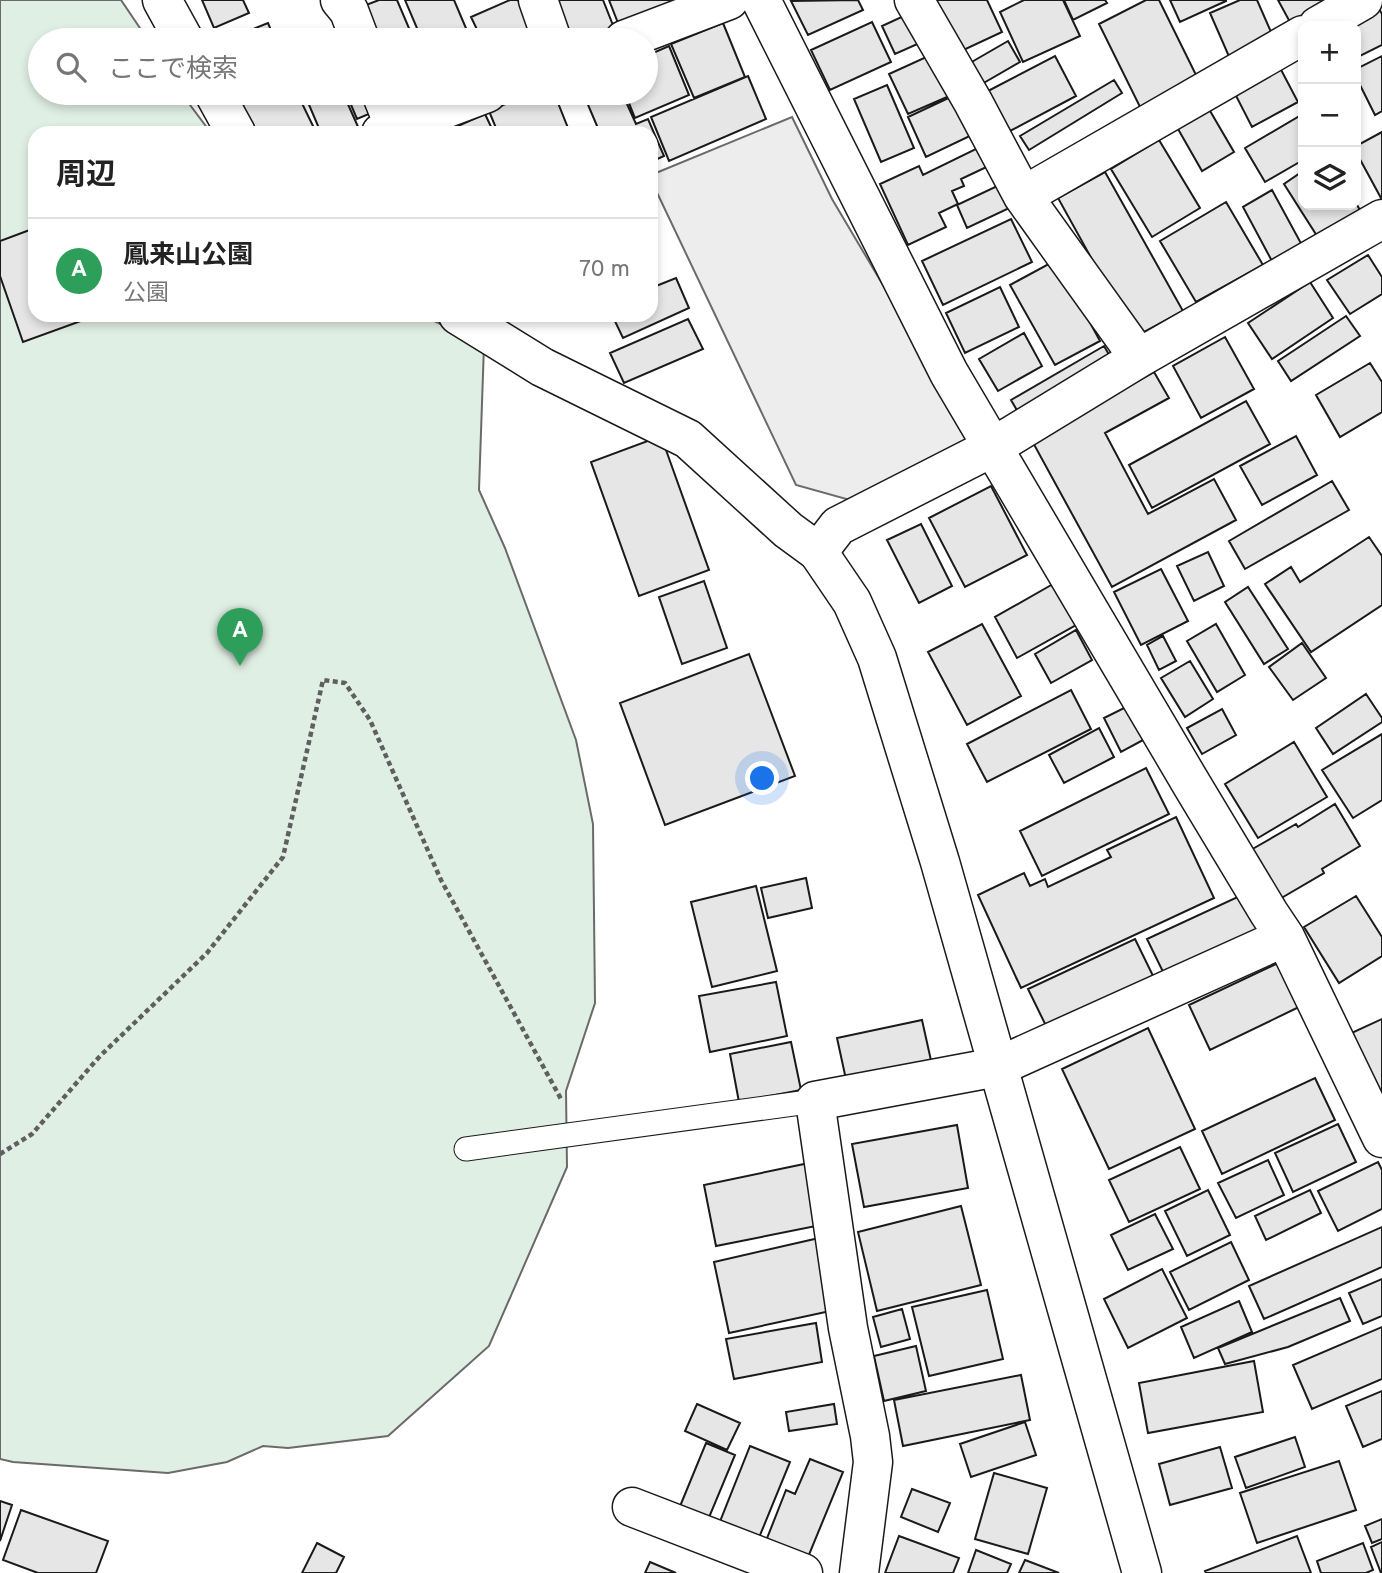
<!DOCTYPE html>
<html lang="ja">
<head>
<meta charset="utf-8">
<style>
	:root { --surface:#fff; --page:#f6f6f6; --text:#222; --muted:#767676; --line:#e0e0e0; --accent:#0b8043 }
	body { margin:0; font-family:Overpass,"Noto Sans JP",sans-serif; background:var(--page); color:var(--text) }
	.controls { position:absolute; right:21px; top:21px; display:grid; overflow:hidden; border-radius:14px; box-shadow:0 4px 10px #0003 }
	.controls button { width:63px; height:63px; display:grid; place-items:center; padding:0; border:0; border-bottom:2px solid var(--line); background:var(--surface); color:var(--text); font:35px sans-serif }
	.you { position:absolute; left:763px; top:779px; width:24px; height:24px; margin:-18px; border:5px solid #fff; border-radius:50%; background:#1a73e8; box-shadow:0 0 0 10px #1a73e833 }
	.badge { display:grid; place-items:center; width:46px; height:46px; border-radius:50%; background:var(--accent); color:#fff; font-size:23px; font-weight:700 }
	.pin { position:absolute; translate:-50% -58px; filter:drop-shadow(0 2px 4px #0008) }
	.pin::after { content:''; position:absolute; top:37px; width:24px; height:21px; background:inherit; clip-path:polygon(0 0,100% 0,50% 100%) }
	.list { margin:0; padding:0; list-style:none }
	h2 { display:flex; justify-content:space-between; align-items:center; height:91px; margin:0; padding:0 28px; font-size:30px }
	h2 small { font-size:23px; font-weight:400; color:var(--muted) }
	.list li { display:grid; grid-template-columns:46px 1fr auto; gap:21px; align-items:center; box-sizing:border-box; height:105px; padding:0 28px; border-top:2px solid var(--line) }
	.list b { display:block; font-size:26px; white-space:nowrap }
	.list p { margin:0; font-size:23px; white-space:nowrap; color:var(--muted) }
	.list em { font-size:23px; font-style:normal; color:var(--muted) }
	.icon { flex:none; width:38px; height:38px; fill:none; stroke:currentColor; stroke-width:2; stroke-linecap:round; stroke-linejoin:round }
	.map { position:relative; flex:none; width:1382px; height:1573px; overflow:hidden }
	.search { position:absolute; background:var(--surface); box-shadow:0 4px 10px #0003; left:28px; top:28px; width:630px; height:77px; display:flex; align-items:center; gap:18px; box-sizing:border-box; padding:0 24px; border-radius:38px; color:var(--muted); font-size:26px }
	.panel { position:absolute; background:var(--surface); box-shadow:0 4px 10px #0003; left:28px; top:126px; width:630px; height:196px; border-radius:21px }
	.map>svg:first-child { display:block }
</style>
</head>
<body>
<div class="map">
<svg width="1382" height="1573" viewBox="0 0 1382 1573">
	<rect width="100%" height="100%" fill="#fff"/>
	<!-- green -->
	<path fill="#e0efe3" stroke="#6a6a6a" stroke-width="2" d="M0,0h121l27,40h-108v53h141l30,40h-176v182h387l62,30 -5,145 26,58 71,192 17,84 2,179 -29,88 1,76 -78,179 -101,90 -100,12 -25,-2 -36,16 -59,11 -155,-11 -13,-3z"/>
	<!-- parking -->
	<path fill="#ededed" stroke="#6a6a6a" stroke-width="2" d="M792,117l40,82 141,238 -109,67 -68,-19 -145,-305v-5z"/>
	<!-- building -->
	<path fill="#e6e6e6" stroke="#1a1a1a" stroke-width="2" d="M202,0h41l6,13 -35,15z
		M379,0h18l17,40h-48l-13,-30z
		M405,0h49l17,40h-49z
		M510,0h8l18,40h-54l-11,-23z
		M550,0h53l13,33 -19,7h-31z
		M609,0h61l3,8 -53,20z
		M858,0l5,10 -55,25 -17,-34z
		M930,0h57l15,32 -47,22z
		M1024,0h39l17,36 -57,26 -23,-50z
		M1064,0h41l2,3 -34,17z
		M1146,0h13l42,85 -58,28 -44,-89z
		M1170,0h56v1l-46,21z
		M1240,0h17l21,48 -44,20 -24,-55z
		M1278,0h60l-47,24z
		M1378,7l4,7v31l-26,13v-32z
		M908,14l14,28 -27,12 -13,-28z
		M872,22l19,40 -61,28 -19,-40z
		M268,23l7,17h-49z
		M723,23l22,54 -51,21 -23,-54z
		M1008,41l12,21 -45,26 -12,-21z
		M669,46l20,49 -54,23 -10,-25h21v-37z
		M935,53l19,41 -46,20 -19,-40z
		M1055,56l21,40 -66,35 -22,-40z
		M1382,56v55l-7,4 -19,-38v-8z
		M1278,64l20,38 -46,25 -20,-39z
		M748,76l18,43 -97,42 -18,-44z
		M1114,80l8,13 -93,57 -9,-14z
		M887,85l27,63 -33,14 -27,-63z
		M268,93h29l17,35 -10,5h-58l-12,-24z
		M304,93h39l16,36 -10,4h-28z
		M346,93h30l7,15 -26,11z
		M388,93h48l-39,22z
		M532,93h22l16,40h-72l-9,-22z
		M583,93h39l14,31 12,-5 16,37 -13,6v-29h-51z
		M957,94l17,40 -48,23 -18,-40z
		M1206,104l28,48 -32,19 -28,-49z
		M485,114l9,19h-52z
		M1303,114v46l-38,22 -20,-34z
		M1382,132v65l-1,1 -25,-46v-6z
		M1159,140l41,68 -48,29 -41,-68z
		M986,144l9,19 -34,16 3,7 -12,5 6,13 -19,9 7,14 -38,18 -28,-61 39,-18 4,9z
		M1303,171v34h53v-2l5,9 -42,27 -35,-55z
		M1105,172l78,139 -48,26 -77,-139z
		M1012,179l10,23 -55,26 -10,-23z
		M1272,190l31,57 -30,16 -30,-56z
		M1226,202l37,63 -67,37 -36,-61z
		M1011,219l21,43 -89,43 -21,-44z
		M35,228v87h56l1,2 -69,25 -23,-66v-35z
		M1368,255l14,22v17l-32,20 -23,-34z
		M1056,260l44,81 -45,24 -45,-80z
		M676,278l13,30 -66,30 -11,-23h39v-27z
		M1310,282l23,36 -61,41 -24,-36z
		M1000,287l19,40 -54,26 -19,-40z
		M1346,316l14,20 -69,45 -13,-20z
		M688,319l15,30 -79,34 -14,-30z
		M1024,333l18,33 -44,25 -19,-32z
		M1225,337l29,52 -53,29 -28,-52z
		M1104,346l11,19 -93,54 -11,-19z
		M1370,363l12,19v30l-42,25 -24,-42z
		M1154,372l15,26 -64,35 43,81 66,-35 22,41 -124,67 -81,-148z
		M1246,401l24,43 -118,64 -23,-43z
		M661,436l48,134 -70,26 -48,-134z
		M1296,436l21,39 -55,30 -22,-39z
		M1332,481l17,29 -104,59 -16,-28z
		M991,486l36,69 -62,32 -36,-69z
		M921,524l31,62 -33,17 -32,-63z
		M1369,537l13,19v49l-71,47 -46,-68 26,-17 9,15z
		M1208,552l16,34 -30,15 -17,-35z
		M1161,569l27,52 -47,24 -27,-53z
		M704,581l23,67 -45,16 -23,-67z
		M1053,584l23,41 -59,33 -22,-41z
		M1248,587l40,62 -24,15 -39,-62z
		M982,624l39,72 -54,29 -39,-73z
		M1216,624l29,51 -28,17 -30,-51z
		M1076,630l16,30 -41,23 -16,-29z
		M1163,636l13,25 -17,9 -12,-25z
		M1302,643l24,35 -33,22 -24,-33z
		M749,654l46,122 -130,49 -45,-122z
		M1190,661l23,38 -28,18 -24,-39z
		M1071,690l20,39 -104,53 -20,-38z
		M1366,694l16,24v4l-49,32 -17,-26z
		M1128,706l17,33 -24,13 -17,-34z
		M1222,709l14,26 -34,19 -15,-26z
		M1099,728l15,29 -50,26 -15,-28z
		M1382,734v66l-29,18 -31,-48z
		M1294,742l33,55 -69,41 -33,-54z
		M1146,768l23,46 -127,62 -22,-45z
		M1335,804l25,42 -38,23 2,4 -46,27 -29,-49 47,-27 2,3z
		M1176,817l38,81 -193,90 -43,-93 46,-22 6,13 15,-7 3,8 63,-30 -4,-7z
		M806,878l6,30 -44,10 -7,-30z
		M756,886l21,85 -65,16 -21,-85z
		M1244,894l18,40 -96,44 -19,-39z
		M1356,896l26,41v19l-43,27 -35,-56z
		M1135,939l22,45 -107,50 -22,-45z
		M1278,963l21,44 -89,43 -21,-45z
		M776,982l11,54 -77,16 -11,-56z
		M1382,1019v95l-37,-78z
		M922,1020l10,45 -85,19 -10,-46z
		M1148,1028l47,101 -86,40 -47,-100z
		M791,1042l10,48 -62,12 -9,-48z
		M1315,1078l20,42 -113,54 -20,-43z
		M1338,1124l18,38 -63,30 -18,-39z
		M957,1125l11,63 -104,19 -12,-63z
		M1180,1147l20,42 -71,33 -20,-42z
		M1268,1160l16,35 -48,23 -18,-35z
		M1378,1162l4,8v39l-44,22 -20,-40z
		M809,1163l12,62 -105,21 -12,-61z
		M1208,1190l22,45 -43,21 -22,-45z
		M1310,1190l11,23 -55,27 -11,-24z
		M961,1206l20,79 -104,26 -19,-79z
		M1155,1214l18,35 -45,21 -17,-35z
		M1382,1227v40l-118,52 -15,-33z
		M819,1238l16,72 -106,23 -15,-71z
		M1231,1242l18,38 -60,30 -19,-38z
		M1162,1269l25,49 -59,30 -24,-49z
		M1382,1279v37l-19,8 -14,-31z
		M987,1290l16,69 -74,17 -17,-69z
		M1340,1298l10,23 -62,26 -63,17 -7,-16z
		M1239,1301l13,31 -58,26 -13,-31z
		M902,1309l8,30 -29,8 -8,-30z
		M816,1323l6,39 -88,17 -8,-40z
		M1382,1327v52l-70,30 -19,-44z
		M916,1346l10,45 -42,10 -10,-45z
		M1254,1361l9,51 -115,21 -9,-50z
		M1021,1375l9,45 -127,26 -9,-46z
		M1382,1391v48l-19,8 -17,-41z
		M697,1404l43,19 -13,27 -42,-19z
		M834,1404l3,20 -48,7 -3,-19z
		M1025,1422l11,33 -65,22 -11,-33z
		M1295,1437l10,30 -59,21 -11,-31z
		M706,1443l29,12 -30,72 -29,-11z
		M750,1446l40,16 -34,83 -39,-16z
		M1220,1447l12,41 -62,17 -11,-41z
		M810,1459l33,13 -37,90 -42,-16 22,-56 9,4z
		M1339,1461l17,49 -99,33 -17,-50z
		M994,1473l53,15 -19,66 -53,-15z
		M912,1489l38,14 -12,29 -37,-15z
		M0,1501l12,4 -12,36z
		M21,1510l87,31 -12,32h-58l-35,-13z
		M1382,1519v20l-10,4 -7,-17z
		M899,1536l60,22 -6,15h-68z
		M1297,1536l14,37h-105l-1,-2z
		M1382,1542v31h-1l-10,-26z
		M317,1543l27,14 -8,16h-34z
		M1363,1543l10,27 -7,3h-45l-4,-12z
		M976,1550l35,14 -4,9h-39z
		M1025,1560l34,13h-40z
		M650,1562l26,11h-31z"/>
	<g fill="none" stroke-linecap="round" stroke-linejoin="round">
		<defs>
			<path id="service" d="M466,1149l349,-48"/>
			<path id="minor" d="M162,0l22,40
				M340,0l9,11 11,29
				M538,0l14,40
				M761,0l188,373 243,412 77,128 16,24 97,201
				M914,0l59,102 50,94 116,162
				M1318,26l45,-26
				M624,40l105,-40
				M214,93l22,40
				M381,93l14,35
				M381,133l106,-40
				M1023,196l280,-161
				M458,315l84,52 146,72 100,91 30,22 20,-26 155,-79 146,-89 243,-139
				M632,1507l171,66
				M859,1573l14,-111 -3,-26 -22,-108 -33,-227 182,-34 288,-130"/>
			<path id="tertiary" d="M818,552l34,50 25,56 63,204 202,711"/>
		</defs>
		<!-- service casing -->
		<use href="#service" stroke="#1a1a1a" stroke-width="25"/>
		<!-- minor casing -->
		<use href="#minor" stroke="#1a1a1a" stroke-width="41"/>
		<!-- tertiary casing -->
		<use href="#tertiary" stroke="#1a1a1a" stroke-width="41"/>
		<!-- path -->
		<path stroke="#5f5f5f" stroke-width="4.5" stroke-dasharray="5 3.5" stroke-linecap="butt" d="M0,1154l32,-20 68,-78 107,-103 76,-96 40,-177 22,3 25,37 71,160 120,219"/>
		<!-- service -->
		<use href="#service" stroke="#fff" stroke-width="23"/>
		<!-- minor -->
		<use href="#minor" stroke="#fff" stroke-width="38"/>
		<!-- tertiary -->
		<use href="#tertiary" stroke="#fff" stroke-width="38"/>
	</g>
</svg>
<div class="controls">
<button>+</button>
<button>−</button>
<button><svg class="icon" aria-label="layers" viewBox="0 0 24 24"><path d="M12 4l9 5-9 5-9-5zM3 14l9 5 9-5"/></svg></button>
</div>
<div class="you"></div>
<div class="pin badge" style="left:240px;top:666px;background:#2e9e5b">A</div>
<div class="search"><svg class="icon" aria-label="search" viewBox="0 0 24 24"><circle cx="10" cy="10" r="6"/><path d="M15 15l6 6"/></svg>ここで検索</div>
<section class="panel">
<h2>周辺<small></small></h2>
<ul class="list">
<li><span class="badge" style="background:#2e9e5b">A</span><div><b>鳳来山公園</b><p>公園</p></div><em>70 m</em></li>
</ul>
</section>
</div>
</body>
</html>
